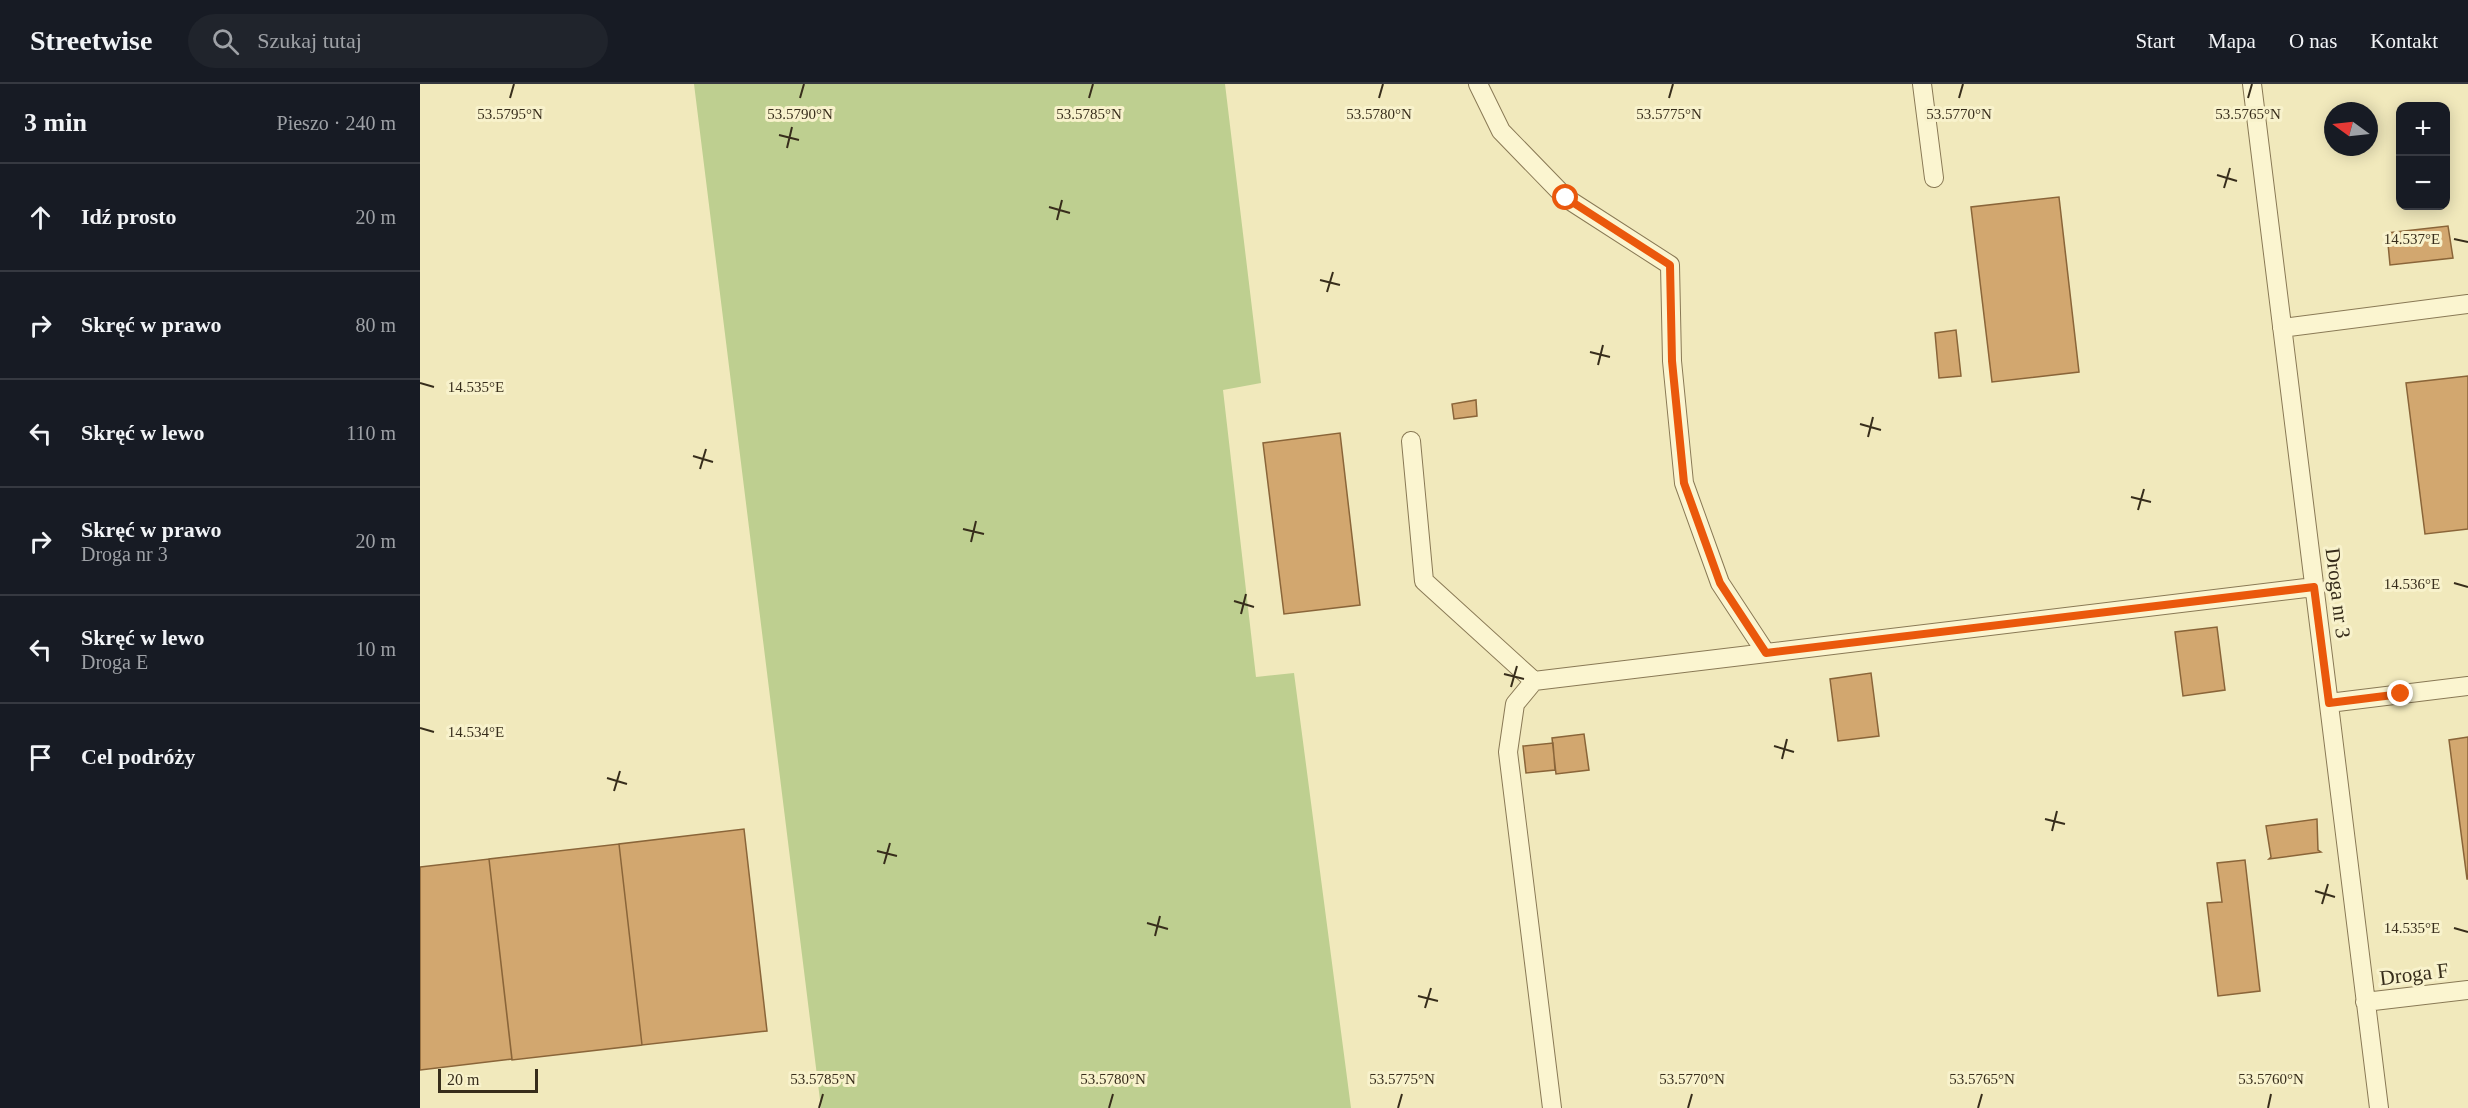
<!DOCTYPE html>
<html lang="pl">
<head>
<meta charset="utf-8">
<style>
	:root { --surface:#171b24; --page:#20242c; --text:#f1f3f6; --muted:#9ea1a6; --line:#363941 }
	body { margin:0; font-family:"Times New Roman",serif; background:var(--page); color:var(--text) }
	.controls { position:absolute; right:18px; top:18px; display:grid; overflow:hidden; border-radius:12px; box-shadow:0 3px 15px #0003 }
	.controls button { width:54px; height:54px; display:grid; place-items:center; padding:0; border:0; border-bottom:2px solid var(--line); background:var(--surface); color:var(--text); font:30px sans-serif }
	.compass { position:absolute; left:1904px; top:18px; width:54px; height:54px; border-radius:50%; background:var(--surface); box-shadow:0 3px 15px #0003; rotate:285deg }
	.scale { position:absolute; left:18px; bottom:15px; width:100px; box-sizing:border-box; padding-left:6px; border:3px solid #372d1b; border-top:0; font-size:16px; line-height:21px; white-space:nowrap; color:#372d1b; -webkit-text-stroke:4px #f8f2cc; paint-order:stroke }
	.stop { position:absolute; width:18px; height:18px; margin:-14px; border:4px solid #ea580c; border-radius:50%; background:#fff }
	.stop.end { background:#ea580c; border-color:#fff; box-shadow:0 2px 6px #0008 }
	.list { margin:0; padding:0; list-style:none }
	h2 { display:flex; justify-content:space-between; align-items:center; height:78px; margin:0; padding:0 24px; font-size:26px }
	h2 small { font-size:20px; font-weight:400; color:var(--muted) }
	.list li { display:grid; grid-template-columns:39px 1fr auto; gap:18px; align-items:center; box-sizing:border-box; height:108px; padding:0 24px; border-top:2px solid var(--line) }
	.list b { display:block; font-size:22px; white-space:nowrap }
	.list p { margin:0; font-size:20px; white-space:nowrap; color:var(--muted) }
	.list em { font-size:20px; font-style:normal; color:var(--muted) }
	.icon { flex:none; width:33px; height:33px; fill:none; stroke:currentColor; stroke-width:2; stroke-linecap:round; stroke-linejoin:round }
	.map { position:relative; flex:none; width:2048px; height:1024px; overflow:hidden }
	header { display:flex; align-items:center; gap:36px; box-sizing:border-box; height:84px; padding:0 30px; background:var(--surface); border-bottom:2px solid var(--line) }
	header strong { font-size:28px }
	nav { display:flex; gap:33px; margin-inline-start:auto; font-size:21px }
	.search { width:420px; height:54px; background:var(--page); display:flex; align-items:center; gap:15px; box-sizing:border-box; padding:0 21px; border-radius:33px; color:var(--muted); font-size:22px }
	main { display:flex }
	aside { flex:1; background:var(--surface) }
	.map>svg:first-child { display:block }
</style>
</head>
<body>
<header>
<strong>Streetwise</strong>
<div class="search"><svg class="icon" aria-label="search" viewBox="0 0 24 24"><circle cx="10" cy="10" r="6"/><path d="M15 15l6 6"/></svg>Szukaj tutaj</div>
<nav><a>Start</a><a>Mapa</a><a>O nas</a><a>Kontakt</a></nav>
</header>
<main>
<aside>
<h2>3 min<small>Pieszo · 240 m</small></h2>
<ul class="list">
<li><svg class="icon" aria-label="ahead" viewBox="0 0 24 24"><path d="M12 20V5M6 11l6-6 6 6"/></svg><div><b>Idź prosto</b></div><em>20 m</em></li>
<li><svg class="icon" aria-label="right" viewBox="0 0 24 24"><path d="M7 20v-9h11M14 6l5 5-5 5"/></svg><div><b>Skręć w prawo</b></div><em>80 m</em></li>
<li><svg class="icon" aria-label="left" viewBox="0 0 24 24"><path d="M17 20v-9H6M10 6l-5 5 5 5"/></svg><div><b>Skręć w lewo</b></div><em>110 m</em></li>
<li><svg class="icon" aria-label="right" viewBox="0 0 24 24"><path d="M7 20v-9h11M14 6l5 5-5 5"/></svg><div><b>Skręć w prawo</b><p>Droga nr 3</p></div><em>20 m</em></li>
<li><svg class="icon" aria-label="left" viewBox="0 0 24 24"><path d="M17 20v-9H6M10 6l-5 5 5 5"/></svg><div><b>Skręć w lewo</b><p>Droga E</p></div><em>10 m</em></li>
<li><svg class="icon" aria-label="arrive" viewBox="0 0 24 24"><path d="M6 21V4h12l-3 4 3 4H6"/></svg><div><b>Cel podróży</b></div></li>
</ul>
</aside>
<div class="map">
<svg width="2048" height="1024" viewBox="0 0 2048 1024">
	<rect width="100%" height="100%" fill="#f1e9bc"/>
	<!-- green -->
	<path fill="#becf90" d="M274,0h531l36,299 -38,7 33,287 38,-4 57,435h-530z"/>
	<!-- building -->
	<path fill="#d2a76f" stroke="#8a6539" stroke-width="1.5" d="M1639,113l20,175 -87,10 -21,-175z
		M2028,142l5,32 -63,7 -3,-32z
		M1536,246l5,46 -22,2 -4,-45z
		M2048,292v153l-43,5 -19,-151z
		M1056,316l1,16 -23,3 -2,-15z
		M920,349l20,172 -76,9 -21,-171z
		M1797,543l8,63 -42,6 -8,-64z
		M1451,589l8,63 -41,5 -8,-62z
		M1164,650l5,36 -33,4 -4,-36z
		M2048,653v142h-1l-18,-139z
		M1133,659l2,27 -29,3 -3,-27z
		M1897,735l1,31 3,2 -52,7 2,-2 -5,-31z
		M324,745l23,202 -125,14 -23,-201z
		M199,760l23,201 -130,15 -23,-201z
		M69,775l23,200 -92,11v-203z
		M1825,776l15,131 -42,5 -11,-93 15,-1 -5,-39z"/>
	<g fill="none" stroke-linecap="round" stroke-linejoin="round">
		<defs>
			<path id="service" d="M1058,0l23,47 65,67 104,67 2,96 12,122 36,100 46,70
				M1502,0l12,94
				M1832,0l127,1024
				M1862,244l186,-24
				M991,357l13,140 110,100 780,-94
				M1114,597l-19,23 -7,48 44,356
				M1909,619l139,-17
				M1945,918l103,-12"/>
		</defs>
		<!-- service casing -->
		<use href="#service" stroke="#897955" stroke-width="20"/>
		<!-- service -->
		<use href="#service" stroke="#fbf5d0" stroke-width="18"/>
	</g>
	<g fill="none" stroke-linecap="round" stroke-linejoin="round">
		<!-- route -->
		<path stroke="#ea580c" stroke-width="8" d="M1146,114l104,67 2,96 12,122 36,100 46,70 548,-66 15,116 72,-9"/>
	</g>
	<!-- ticks -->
	<path fill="none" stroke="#372d1b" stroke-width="2" d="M90,14l4,-14M380,14l4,-14M669,14l4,-14M959,14l4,-14M1249,14l4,-14M1539,14l4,-14M1828,14l4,-14M359,51l20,5M367,64l5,-21M1797,91l20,6M1804,104l6,-20M629,123l21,6M637,136l5,-20M2034,155l14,3M900,196l20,5M907,208l6,-20M1170,268l20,5M1178,281l5,-20M0,299l14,4M1440,340l21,6M1448,353l5,-20M273,372l20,6M280,385l6,-20M1711,413l20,5M1718,426l6,-21M543,445l21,5M551,458l5,-21M2034,499l14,4M814,517l20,6M821,530l5,-20M1084,590l20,5M1091,603l6,-21M0,644l14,4M1354,662l20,6M1362,675l5,-20M187,694l20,6M194,707l6,-20M1625,735l20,5M1632,747l5,-20M457,767l20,5M464,780l6,-21M1895,807l20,6M1902,820l6,-20M727,839l21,6M2034,844l14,4M735,852l5,-20M998,912l20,5M1005,924l6,-20M399,1024l4,-14M689,1024l4,-14M978,1024l4,-14M1268,1024l4,-14M1558,1024l4,-14M1848,1024l3,-14"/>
	<g text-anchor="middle" stroke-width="6" stroke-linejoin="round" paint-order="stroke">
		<!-- street labels -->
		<g font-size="21" fill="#372d1b" stroke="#f8f2cc">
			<text transform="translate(1918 509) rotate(83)" y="7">Droga nr 3</text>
			<text transform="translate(1994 890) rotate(-7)" y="7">Droga F</text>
		</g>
	</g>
	<g font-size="15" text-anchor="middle" fill="#372d1b" stroke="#f8f2cc" stroke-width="6" stroke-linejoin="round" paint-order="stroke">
		<text x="90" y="35">53.5795°N</text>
		<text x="380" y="35">53.5790°N</text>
		<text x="669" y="35">53.5785°N</text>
		<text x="959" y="35">53.5780°N</text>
		<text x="1249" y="35">53.5775°N</text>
		<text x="1539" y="35">53.5770°N</text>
		<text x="1828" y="35">53.5765°N</text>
		<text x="1992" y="160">14.537°E</text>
		<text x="56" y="308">14.535°E</text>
		<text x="1992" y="505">14.536°E</text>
		<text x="56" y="653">14.534°E</text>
		<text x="1992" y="849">14.535°E</text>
		<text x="403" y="1000">53.5785°N</text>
		<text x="693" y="1000">53.5780°N</text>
		<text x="982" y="1000">53.5775°N</text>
		<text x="1272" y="1000">53.5770°N</text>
		<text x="1562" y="1000">53.5765°N</text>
		<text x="1851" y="1000">53.5760°N</text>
	</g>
</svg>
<div class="controls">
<button>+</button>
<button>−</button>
</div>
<svg class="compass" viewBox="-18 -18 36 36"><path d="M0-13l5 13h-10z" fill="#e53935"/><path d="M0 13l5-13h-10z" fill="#9ea1a6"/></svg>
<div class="scale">20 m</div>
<div class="stop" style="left:1146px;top:114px"></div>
<div class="stop end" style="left:1981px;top:610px"></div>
</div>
</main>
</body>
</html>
